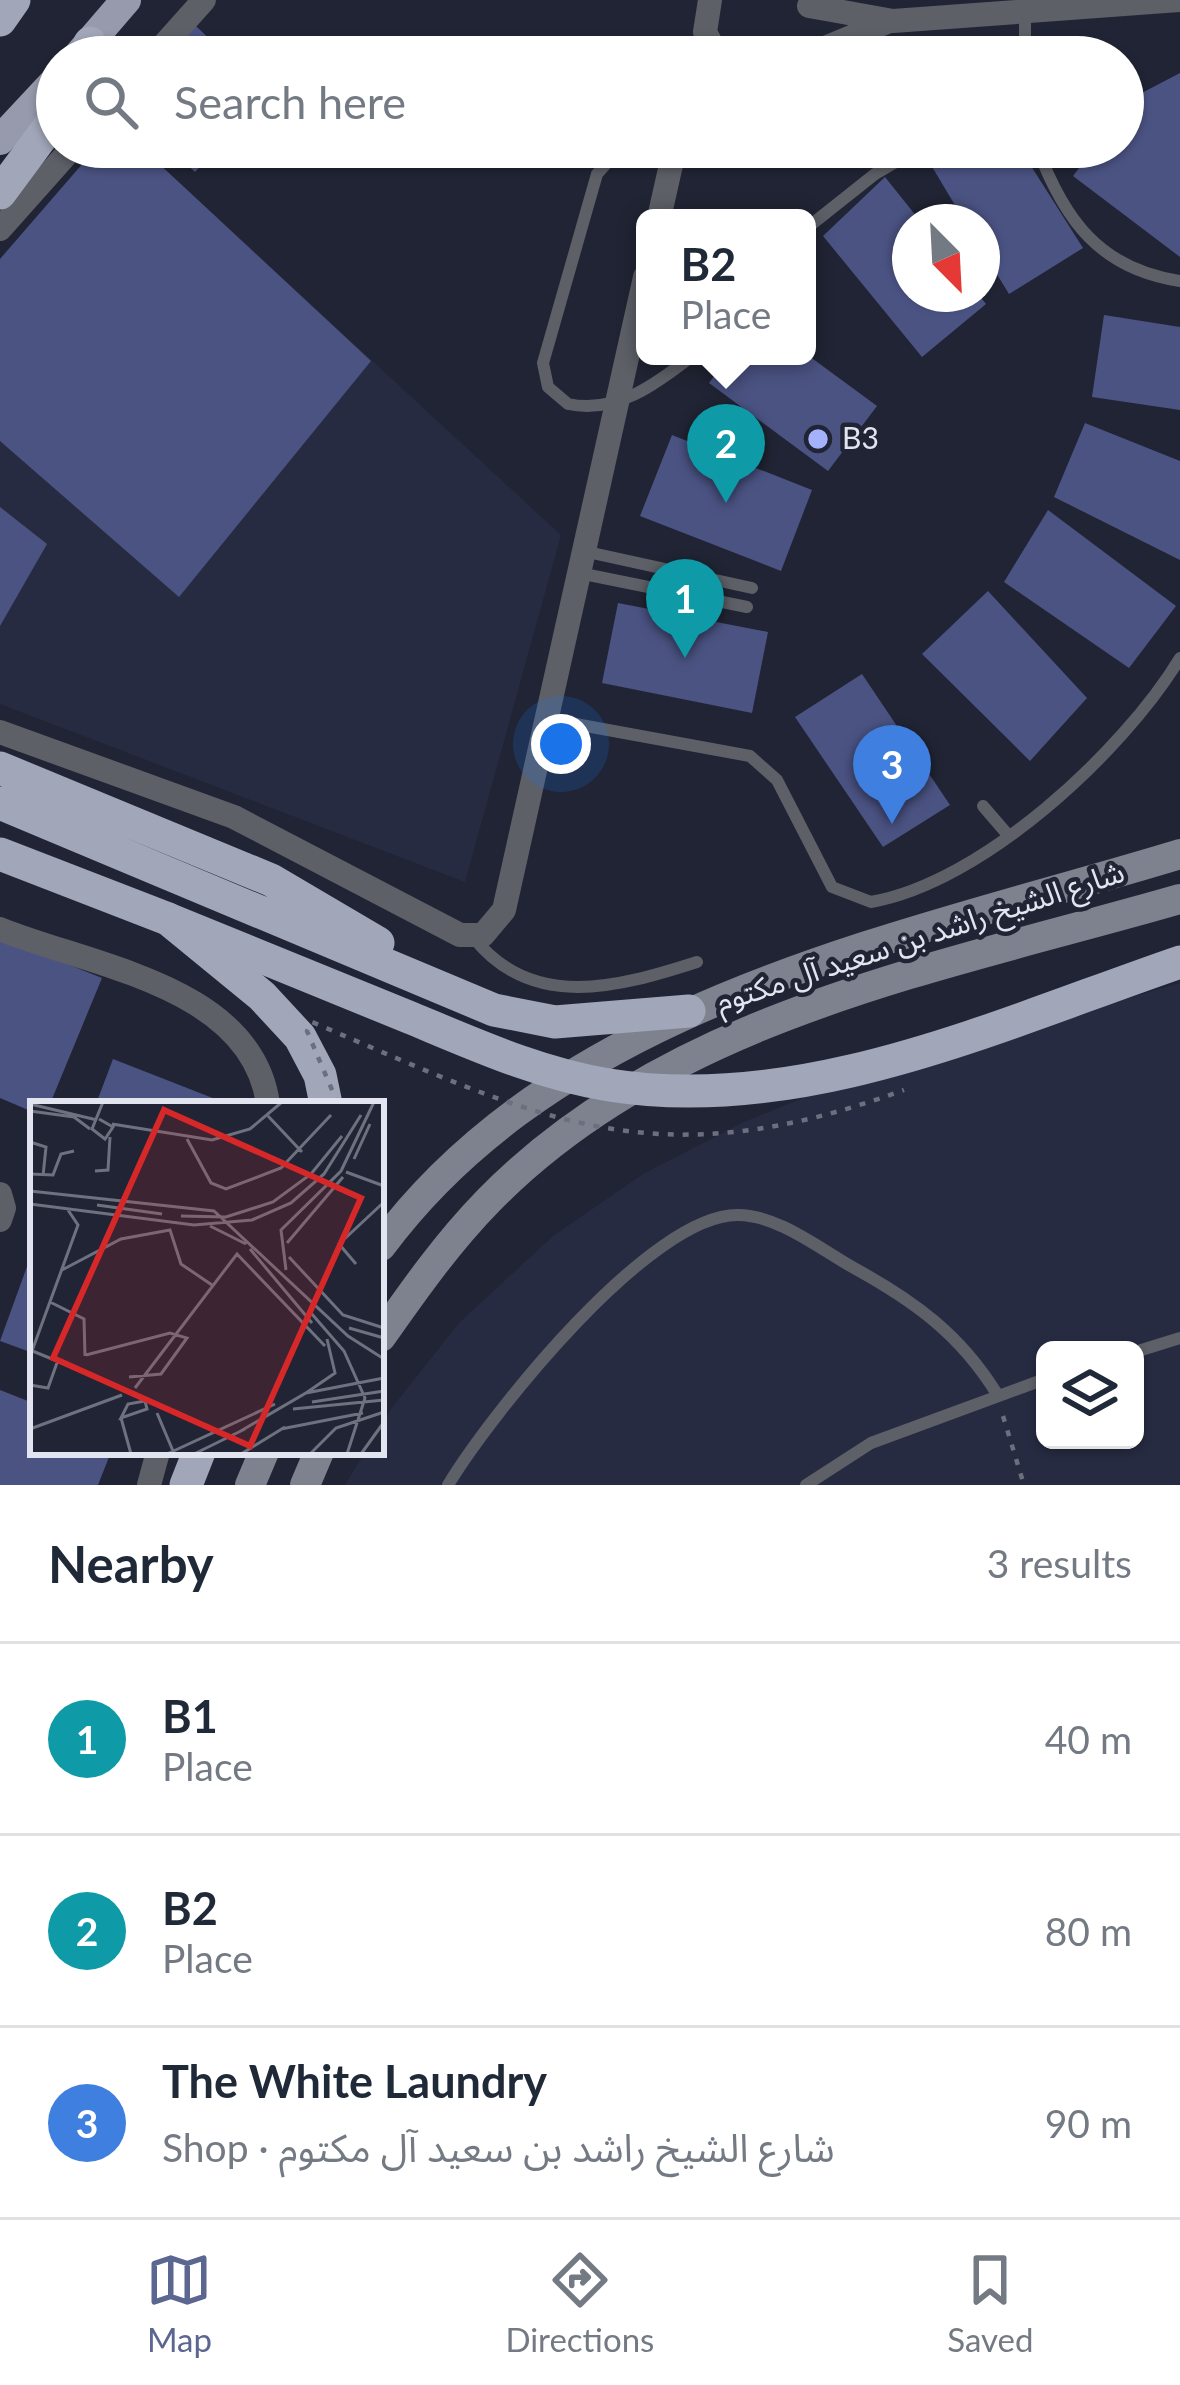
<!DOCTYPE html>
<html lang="en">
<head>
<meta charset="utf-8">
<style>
	:root { --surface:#fff; --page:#f2f2f3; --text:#1f2937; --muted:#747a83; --line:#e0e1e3; --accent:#5b6790 }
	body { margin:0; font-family:Lato,"Noto Sans Arabic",sans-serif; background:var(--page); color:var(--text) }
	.controls { position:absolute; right:36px; bottom:36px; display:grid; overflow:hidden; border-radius:18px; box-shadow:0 3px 9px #0004 }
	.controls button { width:108px; height:108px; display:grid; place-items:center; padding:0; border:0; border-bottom:3px solid var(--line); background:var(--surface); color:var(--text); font:60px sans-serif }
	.compass { position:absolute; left:892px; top:204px; width:108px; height:108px; border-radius:50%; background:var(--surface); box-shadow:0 3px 9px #0004; rotate:156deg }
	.you { position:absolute; left:561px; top:744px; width:42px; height:42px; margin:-30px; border:9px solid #fff; border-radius:50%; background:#1a73e8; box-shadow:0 0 0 18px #1a73e833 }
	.badge { display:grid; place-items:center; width:78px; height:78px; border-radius:50%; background:var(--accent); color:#fff; font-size:39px; font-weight:700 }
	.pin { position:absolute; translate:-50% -99px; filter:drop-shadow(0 3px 6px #0008) }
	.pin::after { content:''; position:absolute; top:63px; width:42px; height:36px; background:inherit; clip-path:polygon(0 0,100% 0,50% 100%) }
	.popup { position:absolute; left:636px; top:209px; width:180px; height:156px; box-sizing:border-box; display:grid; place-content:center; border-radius:18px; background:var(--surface); filter:drop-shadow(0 3px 9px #0005); font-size:39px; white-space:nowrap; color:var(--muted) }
	.popup b { font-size:45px; color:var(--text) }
	.popup::after { content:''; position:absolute; left:50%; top:100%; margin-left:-24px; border:24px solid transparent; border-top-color:var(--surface) }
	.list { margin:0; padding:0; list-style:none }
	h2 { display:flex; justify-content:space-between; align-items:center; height:156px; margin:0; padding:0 48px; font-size:51px }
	h2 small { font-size:39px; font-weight:400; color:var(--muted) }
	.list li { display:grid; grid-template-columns:78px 1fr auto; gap:36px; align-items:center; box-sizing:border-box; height:192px; padding:0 48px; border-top:3px solid var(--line) }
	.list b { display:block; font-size:45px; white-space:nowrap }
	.list p { margin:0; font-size:39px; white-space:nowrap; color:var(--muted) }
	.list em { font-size:39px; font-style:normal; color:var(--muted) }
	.icon { flex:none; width:66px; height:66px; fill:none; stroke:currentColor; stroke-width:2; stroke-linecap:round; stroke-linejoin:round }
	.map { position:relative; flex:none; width:1180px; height:1485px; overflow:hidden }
	.search { position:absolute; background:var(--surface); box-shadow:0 3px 9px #0004; left:36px; right:36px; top:36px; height:132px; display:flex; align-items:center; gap:30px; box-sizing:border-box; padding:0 42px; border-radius:66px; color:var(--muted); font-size:45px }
	.sheet { height:732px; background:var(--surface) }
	nav { display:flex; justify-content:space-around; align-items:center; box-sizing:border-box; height:168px; border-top:3px solid var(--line); background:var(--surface); font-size:33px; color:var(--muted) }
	nav a { display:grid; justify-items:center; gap:6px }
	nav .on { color:var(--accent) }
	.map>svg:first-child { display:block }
</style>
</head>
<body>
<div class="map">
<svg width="1180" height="1485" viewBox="0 0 1180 1485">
	<rect width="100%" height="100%" fill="#212434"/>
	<!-- built -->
	<path fill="#272b41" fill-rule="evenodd" d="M97,147h44l420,388 -96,347 -465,-178v-445z
		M1180,983v502h-835l20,-33h16v-26l10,-17 68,-86 94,-87 90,-62 101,-52 98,-40zM1045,1350h90v90h-90z"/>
	<!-- building -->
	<path fill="#4b5383" d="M196,26l32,31h-59z
		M1180,73v184l-107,-81 22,-29h28v-36l11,-14z
		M97,147h44l230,214 -192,236 -179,-156v-182z
		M168,147h51l-24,25z
		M949,147h70l64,101 -74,46 -27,-44v-28h-17l-37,-62z
		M885,177l36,45h-11v72h68l8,10 -64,53 -99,-121z
		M1104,315l76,12v83l-88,-13z
		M729,356h80l68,50 -49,65 -119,-88z
		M1085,423l95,38v99l-126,-63z
		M672,435l140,55 -31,81 -141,-55z
		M0,507l47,37 -47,82z
		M1048,510l128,96 -47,62 -125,-86z
		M988,591l99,107 -57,63 -108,-107z
		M618,603l150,29 -16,81 -150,-30z
		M862,674l88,131 -67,42 -88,-130z
		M0,937l102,41 -52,126h-17v8l-33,-14z
		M113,1059l115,45h-132z
		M33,1250v103l-33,-12z
		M0,1390l33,13v49h78l-13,33h-98z"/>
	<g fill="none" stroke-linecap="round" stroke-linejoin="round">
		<!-- path -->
		<path stroke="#6c6f7d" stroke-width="4.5" stroke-dasharray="6 9" stroke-linecap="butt" d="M1003,1416l21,69"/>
		<!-- service -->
		<path stroke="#5e6068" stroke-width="12" d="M1025,57v-45
			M621,147l-24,27 -54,189 5,24 20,17c48,10 87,-19 124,-48
			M1037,147c27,73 63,122 143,134
			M807,228l68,-54 46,-27
			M583,551l169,37
			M579,573l168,34
			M548,719l202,37 27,24 55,107 39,15c111,-19 252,-150 309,-244
			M983,806l25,29
			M473,937c59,75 146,50 224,25
			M1135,1352l45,-14
			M448,1485c43,-71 202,-271 290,-270 40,0 82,34 116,53 60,33 106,66 143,126
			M806,1485l65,-42 174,-64"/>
		<!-- minor -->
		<path stroke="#5e6068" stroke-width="24" d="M710,0l-5,32 13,25
			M809,6l84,15 287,-21
			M153,57l51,-57
			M803,57l82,-34
			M659,218l16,-71
			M0,229l73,-82
			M0,732l234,85 226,118h23l21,-25 141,-633
			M0,929c91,37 252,57 268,175
			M0,1194l4,14 -4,12
			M149,1485l9,-33"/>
		<!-- secondary -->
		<path stroke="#7e818e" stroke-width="30" d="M381,1246c183,-246 523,-308 799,-392
			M381,1337c33,-47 66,-94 107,-136 181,-186 453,-233 692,-302
			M250,1485l14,-33
			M305,1485l14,-33"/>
		<!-- primary -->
		<path stroke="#969aac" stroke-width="30" d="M77,57l49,-57
			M0,140l57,-61"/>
		<!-- trunk -->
		<path stroke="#a1a6b9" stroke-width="33" d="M0,20l14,-20
			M85,57l5,-14
			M0,193l57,-77
			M0,768l271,112 107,63
			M0,803l494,207 61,12 134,-11
			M0,854l168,65 94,77 38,41 20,38 6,29
			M186,1485l13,-33"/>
		<!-- path-bridge -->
		<path stroke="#6c6f7d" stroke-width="4.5" stroke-dasharray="6 9" stroke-linecap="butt" d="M338,1104l-31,-73 5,-9c230,98 341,159 592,68"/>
		<!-- trunk-bridge -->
		<path stroke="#a1a6b9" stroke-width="33" d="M168,919c81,33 162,66 243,99 65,27 129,56 198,67 195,31 390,-61 571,-123"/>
	</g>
	<!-- markers -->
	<circle fill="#a4b2fc" stroke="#212434" stroke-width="4.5" cx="818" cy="439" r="12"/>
	<g text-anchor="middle" stroke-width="9" stroke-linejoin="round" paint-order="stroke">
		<!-- poi labels -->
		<g font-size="30" fill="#e2e5f0" stroke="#212434" text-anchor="start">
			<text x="842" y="449">B3</text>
		</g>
		<!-- street labels -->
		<g font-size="30" fill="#e2e5f0" stroke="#212434">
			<text transform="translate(920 937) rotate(-18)" y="10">شارع الشيخ راشد بن سعيد آل مكتوم</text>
		</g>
	</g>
	<!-- overview -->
	<g transform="translate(30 1101)">
		<rect width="354" height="354" fill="#212434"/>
		<path fill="none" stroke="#6e717f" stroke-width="3" d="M0,3l67,16M0,10l44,6 16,12M238,15l34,36M69,18l14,8 -8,12 -13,-10 11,-27M82,23l100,16 38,-11 32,-27M157,38l24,44 15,6 55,-21 50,-53M0,41l16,5 -3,29M324,58l16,-35M65,70l13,-1 2,-33M316,71l38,14M0,73l23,1 8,-21 13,-3M0,90l184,20 134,125 36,23M0,103l164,21 58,-5 39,-17 33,-29 37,-59M67,104l65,9M151,115l45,1 47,-15 38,-28 31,-38M180,125l36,18M257,142l56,-66M220,148l62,74M259,156l54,58 41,13M326,163l-17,-20 45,-42M32,169l59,-31 49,-9 11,34 31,21M256,169l-5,-40 60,-59 33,-69M20,201l34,17 1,37M281,212l33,38 21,47 -18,56M319,227l35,10M0,249l86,35M2,250l46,-126 -10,-15M56,254l84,-22 17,5 -26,36 -32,3M0,284l18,3 10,-28M105,287l102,-134 88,92M276,292l29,-20 -8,-34M115,300l2,8 -26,9 7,-14zM282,301l72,-11M263,308l91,-9M127,312l16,38M91,317l10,36M0,328l92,-34M251,328l82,-16M209,331l67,-39 78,-15M137,353l108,-50M164,353l51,-25M211,353l44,-27M280,353l26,-26 48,-16M331,353l23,-32"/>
		<path fill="#d62828" fill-opacity="0.15" stroke="#d62828" stroke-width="6" d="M134,9l197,88 -111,248 -197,-88z"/>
		<rect width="354" height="354" fill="none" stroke="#e2e5f0" stroke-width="6"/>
	</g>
</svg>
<div class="controls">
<button><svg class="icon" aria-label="layers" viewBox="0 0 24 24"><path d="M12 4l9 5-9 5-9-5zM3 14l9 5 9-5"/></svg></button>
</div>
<svg class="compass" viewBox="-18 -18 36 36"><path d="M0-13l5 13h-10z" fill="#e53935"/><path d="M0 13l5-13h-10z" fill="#747a83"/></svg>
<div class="you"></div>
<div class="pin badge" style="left:685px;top:658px;background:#0f9aa8">1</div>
<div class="pin badge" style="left:726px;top:503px;background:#0f9aa8">2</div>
<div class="popup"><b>B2</b>Place</div>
<div class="pin badge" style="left:892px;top:824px;background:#3f7fe0">3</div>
<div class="search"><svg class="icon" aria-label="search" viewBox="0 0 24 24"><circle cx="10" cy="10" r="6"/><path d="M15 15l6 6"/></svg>Search here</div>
</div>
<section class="sheet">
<h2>Nearby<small>3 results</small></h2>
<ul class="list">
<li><span class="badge" style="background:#0f9aa8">1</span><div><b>B1</b><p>Place</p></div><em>40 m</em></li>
<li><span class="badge" style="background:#0f9aa8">2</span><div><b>B2</b><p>Place</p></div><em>80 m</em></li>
<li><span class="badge" style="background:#3f7fe0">3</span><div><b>The White Laundry</b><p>Shop · شارع الشيخ راشد بن سعيد آل مكتوم</p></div><em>90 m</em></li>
</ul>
</section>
<nav>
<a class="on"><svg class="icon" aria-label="map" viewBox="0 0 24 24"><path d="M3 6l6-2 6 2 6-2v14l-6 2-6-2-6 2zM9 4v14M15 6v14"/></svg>Map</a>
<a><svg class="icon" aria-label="directions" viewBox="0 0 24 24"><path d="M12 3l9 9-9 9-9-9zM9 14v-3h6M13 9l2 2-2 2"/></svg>Directions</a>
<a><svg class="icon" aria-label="saved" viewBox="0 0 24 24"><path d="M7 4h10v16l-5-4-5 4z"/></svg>Saved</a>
</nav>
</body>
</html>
